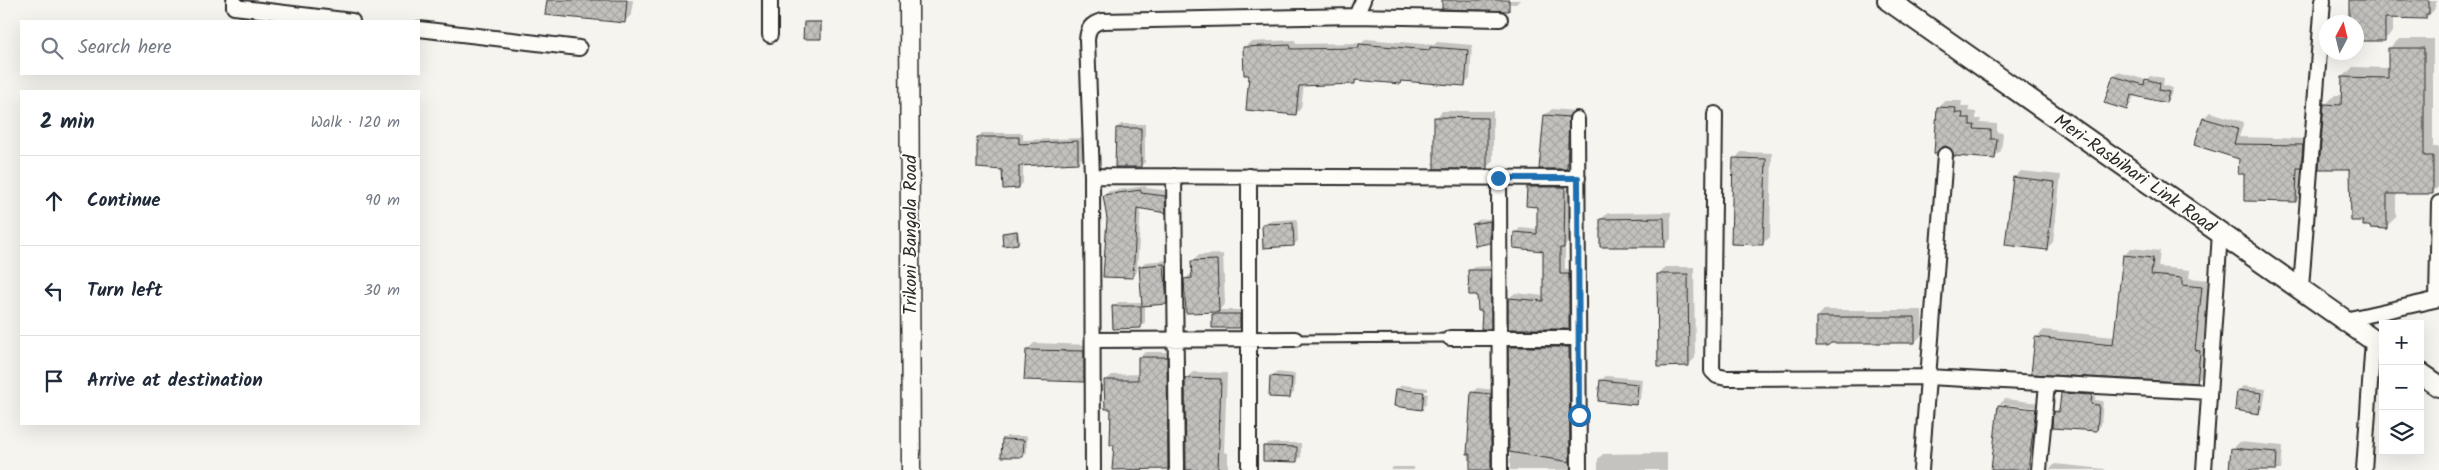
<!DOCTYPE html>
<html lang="en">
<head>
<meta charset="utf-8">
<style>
	:root { --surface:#fff; --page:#f6f6f7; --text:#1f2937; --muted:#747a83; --line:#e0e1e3 }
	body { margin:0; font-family:Kalam,sans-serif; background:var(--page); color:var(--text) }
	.controls { position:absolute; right:15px; bottom:15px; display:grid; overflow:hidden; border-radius:0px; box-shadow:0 5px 20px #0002 }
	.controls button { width:45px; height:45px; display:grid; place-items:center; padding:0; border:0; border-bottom:1px solid var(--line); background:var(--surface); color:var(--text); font:25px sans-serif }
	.compass { position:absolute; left:2319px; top:15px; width:45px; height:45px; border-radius:50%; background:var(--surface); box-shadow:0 5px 20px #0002; rotate:7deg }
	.stop { position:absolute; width:15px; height:15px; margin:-11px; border:4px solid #1f6fb2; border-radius:50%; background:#fff }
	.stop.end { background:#1f6fb2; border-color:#fff; box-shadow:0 1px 5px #0008 }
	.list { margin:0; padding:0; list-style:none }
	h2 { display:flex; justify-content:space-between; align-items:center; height:65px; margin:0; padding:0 20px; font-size:21px }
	h2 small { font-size:16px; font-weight:400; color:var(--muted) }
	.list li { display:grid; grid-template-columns:32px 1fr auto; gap:15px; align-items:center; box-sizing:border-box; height:90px; padding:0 20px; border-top:1px solid var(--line) }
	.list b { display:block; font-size:19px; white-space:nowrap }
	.list em { font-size:16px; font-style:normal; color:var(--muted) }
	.icon { flex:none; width:28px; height:28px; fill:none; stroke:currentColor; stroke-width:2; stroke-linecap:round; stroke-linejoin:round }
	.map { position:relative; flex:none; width:2439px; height:470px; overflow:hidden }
	.search { position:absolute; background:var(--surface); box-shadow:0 5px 20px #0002; left:20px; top:20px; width:400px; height:55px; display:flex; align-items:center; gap:12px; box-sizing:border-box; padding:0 18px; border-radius:0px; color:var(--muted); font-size:19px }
	.panel { position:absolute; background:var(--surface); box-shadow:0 5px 20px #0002; left:20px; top:90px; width:400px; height:335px; border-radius:0px }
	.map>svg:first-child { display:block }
</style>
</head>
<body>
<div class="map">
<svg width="2439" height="470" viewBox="0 0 2439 470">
	<defs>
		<pattern id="building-cross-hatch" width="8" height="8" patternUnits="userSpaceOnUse" patternTransform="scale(1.25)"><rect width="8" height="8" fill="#c2c1be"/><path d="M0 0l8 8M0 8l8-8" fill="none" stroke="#a7a6a3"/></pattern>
	</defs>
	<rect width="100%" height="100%" fill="#f5f4ef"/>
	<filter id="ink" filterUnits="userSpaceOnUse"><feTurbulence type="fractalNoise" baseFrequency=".02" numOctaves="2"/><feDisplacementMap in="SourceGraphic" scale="10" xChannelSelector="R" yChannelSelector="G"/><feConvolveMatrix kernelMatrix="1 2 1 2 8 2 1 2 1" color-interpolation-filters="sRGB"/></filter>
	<g filter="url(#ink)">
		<!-- shadow -->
		<path fill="#0003" d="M548,0h85l-2,15 -7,7z
			M1443,0h77l-4,4z
			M2350,0h87l-3,10 -8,8 -33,-1v15l-9,8 -28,-18h-6z
			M807,21h15l-2,17 -15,-15z
			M1366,39l68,6 3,-3 35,3 -2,34 -6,6 -61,-5 -3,3 -42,-4 -4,4 -50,1 -3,24 -5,6 -46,-40 -6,-26 6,-6 45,-2 1,4 66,-1z
			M2399,39h34v108h6v39l-6,6h-37v25l-10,10 -35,-59 -26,-63 10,-10h7l1,-18 10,-10 36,1v-19z
			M2118,72l28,8 4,-4 14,2 -1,7 10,3 -3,9 -4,4 -32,-6 -3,9 -5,4 -12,-32z
			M1945,101h17l-1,6h8v4l7,1v7h5l-1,4 17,1v8l6,1 -2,18 -7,6 -56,-50z
			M1552,109l23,2 -2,50 -6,7 -22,-53z
			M1442,111h51v50l-7,7 -50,-50z
			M2210,112l34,10 -5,15 70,2 -1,21 -5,5v29l-7,7 -50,-28 -6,-15 -36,-40z
			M1121,124h24v38l-4,4 -24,-38z
			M982,133h41v7l59,-2v20l-4,4 -55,3v18l-4,4 -41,-50z
			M1741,152l31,1 -2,84 -7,6 -28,-84z
			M2021,171l40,4 -8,67 -7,7 -32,-71z
			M1534,182h36l-1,59 -4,5v23h9v53l-5,6 -60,-30 6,-5 30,3v-46l-30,-17 6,-6 17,2v-23l-10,-19z
			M1146,186v2l24,3v16l-5,5 -24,-5 -4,65 -5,5 -24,-58 -4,-23 5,-5z
			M1671,212v27l-7,7 -63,-27 7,-6z
			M1494,218v20l-4,4 -17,-18 5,-4z
			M1297,219l1,22 -5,4 -30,-20 5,-4z
			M1018,230l2,11 -2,2 -15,-10z
			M2131,248l29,3 -2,16 32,3 -1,8 20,2 -6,63h4l-3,31 -8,7 -160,-43 8,-8 71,7 9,-81z
			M1223,254l2,50 -6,6h25v12l-4,5 -27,-13 4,-3 -32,-32 7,-6 1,-12 6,-6z
			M1169,260l1,38 -4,4 -21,2v19l-4,4 -27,-20 4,-5h25l-3,-35 5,-5z
			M1494,266v58l-4,4 -20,-57 4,-4z
			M1665,267h29l1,91 -7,7 -29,-91z
			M1824,310h98v25l-7,7h-85l-13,-25z
			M1515,342h59l-1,128h-63v-123z
			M1034,343l56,2v29l-7,7 -56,-31z
			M1145,352h28l1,110 -6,6 -30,-1 -2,3h-21l-2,-62 -8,-27 7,-6 27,-1v-16z
			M1193,372l34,1 -3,79 4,1v17h-41l-1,-92z
			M1276,372l19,2 -1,19 -5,4 -17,-20z
			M1606,376l36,3 -2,20 -5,4 -34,-23z
			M1402,385l26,3v3l-29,-3v2l29,4 -2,10 -4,4 -25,-19z
			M2243,386l23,3 -3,19 -4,4 -21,-21z
			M1477,388l18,2 2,80h-26l2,-77z
			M2066,389l30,1 -1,10 8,1 -2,24 -4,5 -43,-18 7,-5 1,-14z
			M2005,399l36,4v5l-39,-4v3l38,4 -1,59h-48l8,-65z
			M1007,436h20v16l-4,4 -20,-16z
			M2239,442l44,4 -2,24h-50l2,-21z
			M1269,443h32v14l-4,4 -33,-14z
			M1667,453v17h-69v-11l5,-5z
			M2055,464l50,5v1h-56z
			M1393,467h21v3h-23z"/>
		<!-- building -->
		<path fill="url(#building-cross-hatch)" stroke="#2b2b2b" d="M547,0h80l-2,23 -80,-8z
			M1442,0h67v11l-67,-2z
			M2349,0h80v14h-3v5l-41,-1v23h-29v-19h-7z
			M804,22h17v17h-18z
			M1359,44l71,6v-3l38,3 -3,36 -64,-5 -1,3 -45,-4v4l-56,2 -3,29 -50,-5 3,-35h-5l-1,-28 47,-2 1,4 68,-1z
			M2388,48h36v108h9v38h-46v35l-17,-1v-2h-7v-5h-12l-1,-52h-31l5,-65 17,1 1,-28 46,1z
			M2113,76l31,9 1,-6 15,4 -1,7 10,2 -3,11 -35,-8 -4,15 -23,-7z
			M1937,107l19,1 -1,5h8l-1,5h8v7h5l-1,4 17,1v9h6l-2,20 -41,-3 -4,-8 -5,-2 -11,8z
			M1544,115l25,2 -2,52h-28z
			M1434,117l53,1v51h-53z
			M2203,118l35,10 -4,16 69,1 -2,23h-4l-1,34 -52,-1v-27h-6l1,-15 -45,-14z
			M1116,128h25v39h-26z
			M977,137h42v7l59,-3v22l-59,3v22l-16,1 -1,-19 -25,-2z
			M1733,158l33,1 -3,86 -32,-1z
			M2013,177l42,5 -8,68 -42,-5z
			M1527,187h38l-1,61h-4v26h9v55h-61v-31l35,3v-50l-30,-3 1,-16 23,2v-27l-11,-1z
			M1141,190v3l24,3 1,17 -29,-5 -4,70 -30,-1 4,-58 -4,-24z
			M1664,218l1,29h-65v-28z
			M1490,221v22l-15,3 -3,-22z
			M1293,223l1,23 -31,2 -1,-24z
			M1017,231l1,13 -15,2 -1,-13z
			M2123,255l30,3 -2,17 31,3v7l20,2 -7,63 5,1 -3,32 -166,-9 4,-37 78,8z
			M1217,260l2,52 -33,1 -2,-34 8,-1 -1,-17z
			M1164,264l3,40 -25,2 -3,-40z
			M1468,270h23v59h-10l1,-18h-4l-1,-16h-8z
			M1657,274h31l1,92 -31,1z
			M1112,306h29v22l-28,1z
			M1212,314h28v14h-28z
			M1816,317h99v26h-84l-4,3h-11z
			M1508,347h61l1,115 -61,-10z
			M1026,350l58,1v31l-60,-2z
			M1138,357h29l1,112 -56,1 2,-25h-4l1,-36h-6l-1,-29h34z
			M1270,376l22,2 -2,20 -21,-1z
			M1185,378l36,1 -3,91h-32z
			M1600,380l38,4 -2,21 -38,-4z
			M1396,389l28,3 -2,18 -28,-4z
			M2237,390l25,3 -3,21 -24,-4z
			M1471,392l20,2v76h-21v-16h-3z
			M2061,393l31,2 -1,9 8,1 -2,26 -45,-3 1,-17 6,1z
			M1998,405l38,4 -8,61h-37z
			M1002,439l22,1 -1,17h-22z
			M1263,446l34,1v15l-34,-1z
			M2231,448l46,4 -1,18h-47z"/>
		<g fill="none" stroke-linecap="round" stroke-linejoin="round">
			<defs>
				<path id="service" d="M1295,339l155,-1"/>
				<path id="minor" d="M234,0v7l118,14
					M1356,16l7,-16
					M419,29l160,19
					M770,35v-35
					M1715,114l-3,257 5,5 9,2 202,-1 281,15
					M1577,119l2,351
					M1092,176l486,2
					M1174,176l3,294
					M1499,178l1,292
					M2301,288l22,-288
					M2437,299l2,-96
					M2345,320l94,-21
					M1450,338h128
					M1093,340l202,-1
					M1093,470l-1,-294 -5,-136c1,-12 4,-16 15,-19l254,-5 144,3
					M1249,470v-294
					M1921,470l24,-315
					M2039,470l8,-86
					M2204,470l16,-237
					M2364,470l9,-130"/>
				<path id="tertiary" d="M909,0l2,470"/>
				<path id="secondary" d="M1888,0l495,347
					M2420,373l19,13"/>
			</defs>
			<!-- service casing -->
			<use href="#service" stroke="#2b2b2b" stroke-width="11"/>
			<!-- minor casing -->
			<use href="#minor" stroke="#2b2b2b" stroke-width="18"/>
			<!-- tertiary casing -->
			<use href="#tertiary" stroke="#2b2b2b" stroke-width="21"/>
			<!-- secondary casing -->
			<use href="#secondary" stroke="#2b2b2b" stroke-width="24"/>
			<!-- service -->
			<use href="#service" stroke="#fdfcf7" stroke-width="7"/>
			<!-- minor -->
			<use href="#minor" stroke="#fdfcf7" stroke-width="14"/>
			<!-- tertiary -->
			<use href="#tertiary" stroke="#fdfcf7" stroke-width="18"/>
			<!-- secondary -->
			<use href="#secondary" stroke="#fdfcf7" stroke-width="20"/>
		</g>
	</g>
	<g fill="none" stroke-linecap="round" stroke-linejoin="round" filter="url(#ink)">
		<!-- route -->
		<path stroke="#1f6fb2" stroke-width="6" d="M1498,178h80l1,237"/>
	</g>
	<g text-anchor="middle" stroke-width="4" stroke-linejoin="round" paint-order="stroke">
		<!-- street labels -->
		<g font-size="18" fill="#2b2b2b" stroke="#fdfcf7">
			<text transform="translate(2135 173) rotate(35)" y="6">Meri-Rasbihari Link Road</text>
			<text transform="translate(910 235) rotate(-90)" y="6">Trikoni Bangala Road</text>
		</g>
	</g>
</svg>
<div class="controls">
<button>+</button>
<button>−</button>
<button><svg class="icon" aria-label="layers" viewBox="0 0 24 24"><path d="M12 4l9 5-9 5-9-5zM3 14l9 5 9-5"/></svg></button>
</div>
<svg class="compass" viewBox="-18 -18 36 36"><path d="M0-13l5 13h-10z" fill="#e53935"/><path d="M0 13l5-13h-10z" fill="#747a83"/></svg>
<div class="stop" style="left:1579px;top:415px"></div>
<div class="stop end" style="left:1498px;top:178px"></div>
<div class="search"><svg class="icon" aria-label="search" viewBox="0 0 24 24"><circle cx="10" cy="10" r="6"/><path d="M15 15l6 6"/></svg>Search here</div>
<section class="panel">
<h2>2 min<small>Walk · 120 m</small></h2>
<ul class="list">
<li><svg class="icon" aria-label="ahead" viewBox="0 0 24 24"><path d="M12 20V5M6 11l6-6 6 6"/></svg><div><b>Continue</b></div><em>90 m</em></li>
<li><svg class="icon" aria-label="left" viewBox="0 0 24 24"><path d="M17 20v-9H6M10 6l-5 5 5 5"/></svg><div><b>Turn left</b></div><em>30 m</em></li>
<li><svg class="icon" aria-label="arrive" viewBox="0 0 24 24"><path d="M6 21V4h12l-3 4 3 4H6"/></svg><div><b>Arrive at destination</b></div></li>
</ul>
</section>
</div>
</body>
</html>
